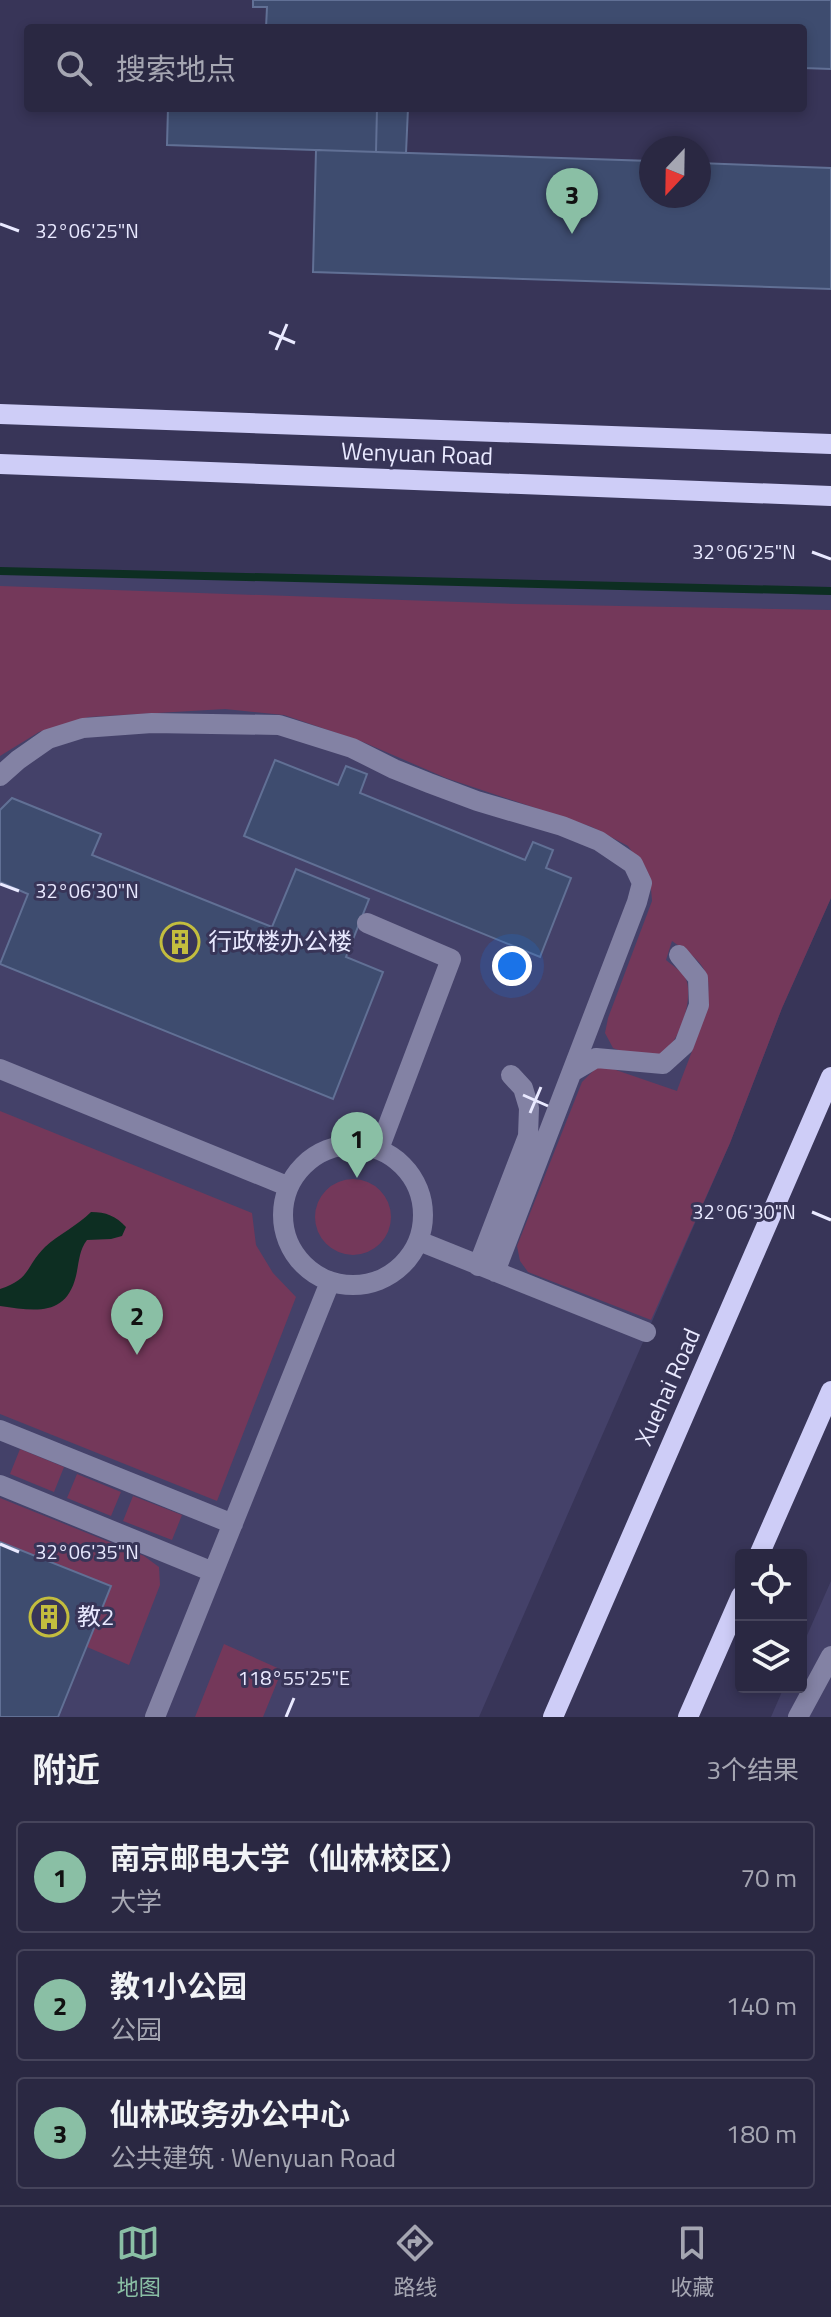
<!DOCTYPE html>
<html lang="zh">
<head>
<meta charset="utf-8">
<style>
	:root { --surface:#2a2842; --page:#36344d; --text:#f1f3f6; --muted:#a5a6b2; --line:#46445b; --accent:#8abfa5 }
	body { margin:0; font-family:"Titillium Web","Noto Sans SC",sans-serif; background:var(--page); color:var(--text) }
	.controls { position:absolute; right:24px; bottom:24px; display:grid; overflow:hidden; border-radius:8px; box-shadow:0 4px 12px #0003 }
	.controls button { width:72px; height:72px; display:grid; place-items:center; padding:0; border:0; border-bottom:2px solid var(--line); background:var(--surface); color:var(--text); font:40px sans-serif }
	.compass { position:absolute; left:639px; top:136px; width:72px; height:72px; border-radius:50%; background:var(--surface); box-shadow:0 4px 12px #0003; rotate:202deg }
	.you { position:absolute; left:512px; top:966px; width:28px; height:28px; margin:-20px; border:6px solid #fff; border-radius:50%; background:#1a73e8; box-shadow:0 0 0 12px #1a73e833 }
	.badge { display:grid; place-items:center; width:52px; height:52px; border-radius:50%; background:var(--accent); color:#111; font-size:26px; font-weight:700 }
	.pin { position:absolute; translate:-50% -66px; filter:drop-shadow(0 2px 4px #0008) }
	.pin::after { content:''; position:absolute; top:42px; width:28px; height:24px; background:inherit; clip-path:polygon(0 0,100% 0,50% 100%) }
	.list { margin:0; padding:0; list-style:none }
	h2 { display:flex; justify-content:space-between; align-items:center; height:104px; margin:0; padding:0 32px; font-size:34px }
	h2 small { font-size:26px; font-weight:400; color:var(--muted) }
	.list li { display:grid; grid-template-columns:52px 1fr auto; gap:24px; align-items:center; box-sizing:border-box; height:112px; margin:0 16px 16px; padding:0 16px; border:2px solid var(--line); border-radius:8px }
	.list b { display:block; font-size:30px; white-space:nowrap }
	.list p { margin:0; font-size:26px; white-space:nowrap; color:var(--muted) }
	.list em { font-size:26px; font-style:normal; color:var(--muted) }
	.icon { flex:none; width:44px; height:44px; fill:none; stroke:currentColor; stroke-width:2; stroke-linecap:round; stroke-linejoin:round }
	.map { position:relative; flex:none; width:831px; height:1717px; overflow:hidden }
	.search { position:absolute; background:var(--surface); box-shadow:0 4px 12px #0003; left:24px; right:24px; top:24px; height:88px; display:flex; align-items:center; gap:20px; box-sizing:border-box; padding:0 28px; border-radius:8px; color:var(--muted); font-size:30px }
	.sheet { height:488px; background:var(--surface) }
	nav { display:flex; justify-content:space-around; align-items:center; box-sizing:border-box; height:112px; border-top:2px solid var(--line); background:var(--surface); font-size:22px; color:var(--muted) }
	nav a { display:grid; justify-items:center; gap:4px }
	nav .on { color:var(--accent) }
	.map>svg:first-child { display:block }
</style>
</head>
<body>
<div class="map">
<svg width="831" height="1717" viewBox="0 0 831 1717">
	<rect width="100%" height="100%" fill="#383558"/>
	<!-- built -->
	<path fill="#444169" d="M33,571l798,24v303l-49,110 -52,135 -251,574h-479v-1145z
		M831,1581v136h-60l13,-30h17v-38z"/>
	<!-- green -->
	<path fill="#74385a" d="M0,586l517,18 314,6v288l-49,110 -52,135 -79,177 -123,-48 -8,-11 -3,-15 65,-164 15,-15 16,2 64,22c9,-26 38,-90 30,-115 -5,-16 -22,-26 -35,-35l-6,19c6,5 15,11 19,17 10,19 -5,64 -22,76 -15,9 -35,1 -50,-5l-8,-15 3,-15 44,-117 -2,-24 -22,-31 -36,-19 -146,-49 -83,-36 -79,-27 -59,-6 -136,8 -50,15 -39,24z
		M0,1111l252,102 4,32 17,28 23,24 -79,204 -217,-87z
		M315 1217a38 38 0 1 1 76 0a38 38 0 1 1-76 0Z
		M20,1449l44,18 -10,25 -44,-18z
		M77,1474l44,18 -10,24 -44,-18z
		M133,1496l49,19 -10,25 -49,-19z
		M0,1498l144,58 15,11 1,18 -31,80 -42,-18 24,-61 -111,-44z
		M224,1644l58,26 -19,47h-68z"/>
	<!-- water -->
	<path fill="#0d2e22" d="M91,1212c15,0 25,4 35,15l-4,9 -11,3 -24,1c-8,10 -8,23 -11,36 -10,41 -41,35 -76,30v-17c31,-10 25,-22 45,-42 14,-13 32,-21 46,-35z"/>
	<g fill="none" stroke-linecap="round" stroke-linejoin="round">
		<!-- stream -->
		<path stroke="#0d2e22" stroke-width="8" d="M0,571l831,20"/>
	</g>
	<!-- building -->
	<path fill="#3e4c6f" stroke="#617095" stroke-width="2" d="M253,0h578v69l-28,-1v-40h-537l1,-21h-14z
		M168,108h209l-1,44 -209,-7z
		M377,108h31l-2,45 -30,-1z
		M316,150l335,11v35h48v-33l132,5v121l-518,-17z
		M275,760l63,25 8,-19 21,8 -7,19 165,67 8,-18 20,8 -7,18 25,10 -31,79 -296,-121z
		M12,798l89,36 -9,21 180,72 24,-58 73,30 -23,58 37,15 -50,127 -333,-135 28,-70 -28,-12v-72z
		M12,798l89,36 -9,21 180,72 24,-58 73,30 -23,58 37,15 -50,127 -333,-135 28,-70 -28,-12v-72z
		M0,1542l111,44 -53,131h-58z"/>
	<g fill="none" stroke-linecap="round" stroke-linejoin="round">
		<!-- minor -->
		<path stroke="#8382a4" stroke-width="20" d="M0,776l18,-16 30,-21 35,-11 69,-5 127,2 73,23 42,21 35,14 48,18 85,25 37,15 34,23 9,19 -5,19 -142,370
			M367,923l84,36 -72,190
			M0,1069l287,117
			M574,1071l22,-13 67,6 21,-19 15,-40 -1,-27 -19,-23
			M283 1215a70 70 0 1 1 140 0a70 70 0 1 1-140 0Z
			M419,1241l227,91
			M478,1266l50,-130 1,-28 -6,-20 -12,-13
			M0,1430l233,94
			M0,1485l213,87
			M155,1717l175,-435
			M798,1717l33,-61"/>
		<!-- major -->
		<path stroke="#cecdf7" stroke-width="20" d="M0,414l831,30
			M0,464l831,32
			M759,1555l72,-164
			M553,1717l278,-640
			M688,1717l53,-121"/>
	</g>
	<!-- ticks -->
	<path fill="none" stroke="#e9e9ff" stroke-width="3" d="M0,224l19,7M269,332l26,11M276,350l11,-26M812,552l19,7M0,884l19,7M523,1095l25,11M530,1113l11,-26M812,1212l19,8M0,1544l19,8M286,1717l8,-19"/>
	<!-- icons -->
	<defs>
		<symbol id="building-ring" viewBox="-11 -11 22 22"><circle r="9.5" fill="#383558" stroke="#c3bd3e" stroke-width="1.5"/><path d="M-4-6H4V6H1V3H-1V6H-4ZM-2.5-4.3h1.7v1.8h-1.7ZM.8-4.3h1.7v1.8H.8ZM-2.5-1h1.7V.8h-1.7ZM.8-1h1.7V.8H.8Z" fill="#c3bd3e"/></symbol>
	</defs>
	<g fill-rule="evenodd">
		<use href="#building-ring" x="158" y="920" width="44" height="44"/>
		<use href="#building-ring" x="27" y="1595" width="44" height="44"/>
	</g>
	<g text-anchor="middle" stroke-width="6" stroke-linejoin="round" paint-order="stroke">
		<!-- street labels -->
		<g font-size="24" fill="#e9e9ff" stroke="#383558">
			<text transform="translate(417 454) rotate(2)" y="8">Wenyuan Road</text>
			<text transform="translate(668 1387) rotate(-66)" y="8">Xuehai Road</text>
		</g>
		<!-- poi labels -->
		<g font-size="24" fill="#e9e9ff" stroke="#383558" text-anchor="start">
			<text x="208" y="950">行政楼办公楼</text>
			<text x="77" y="1625">教2</text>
		</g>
	</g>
	<g font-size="20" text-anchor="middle" fill="#e9e9ff" stroke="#383558" stroke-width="6" stroke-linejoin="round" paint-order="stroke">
		<text x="87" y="238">32°06'25"N</text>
		<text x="744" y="559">32°06'25"N</text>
		<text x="87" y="898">32°06'30"N</text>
		<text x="744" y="1219">32°06'30"N</text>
		<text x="87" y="1559">32°06'35"N</text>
		<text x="294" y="1685">118°55'25"E</text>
	</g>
</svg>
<div class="controls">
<button><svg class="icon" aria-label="locate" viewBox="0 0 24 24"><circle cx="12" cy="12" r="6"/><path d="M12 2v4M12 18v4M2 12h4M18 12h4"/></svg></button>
<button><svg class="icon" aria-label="layers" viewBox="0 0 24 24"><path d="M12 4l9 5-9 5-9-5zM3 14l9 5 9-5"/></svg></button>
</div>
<svg class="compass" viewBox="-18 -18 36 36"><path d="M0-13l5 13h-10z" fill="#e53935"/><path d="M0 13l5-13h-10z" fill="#a5a6b2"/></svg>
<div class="you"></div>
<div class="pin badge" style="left:357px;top:1178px">1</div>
<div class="pin badge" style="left:137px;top:1355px">2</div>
<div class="pin badge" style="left:572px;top:234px">3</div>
<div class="search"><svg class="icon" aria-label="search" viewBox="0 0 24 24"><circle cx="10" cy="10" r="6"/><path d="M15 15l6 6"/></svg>搜索地点</div>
</div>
<section class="sheet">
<h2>附近<small>3个结果</small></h2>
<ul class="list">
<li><span class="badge">1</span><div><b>南京邮电大学（仙林校区）</b><p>大学</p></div><em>70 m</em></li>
<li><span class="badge">2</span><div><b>教1小公园</b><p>公园</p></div><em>140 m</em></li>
<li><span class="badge">3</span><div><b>仙林政务办公中心</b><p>公共建筑 · Wenyuan Road</p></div><em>180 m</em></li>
</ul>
</section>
<nav>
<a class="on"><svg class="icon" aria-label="map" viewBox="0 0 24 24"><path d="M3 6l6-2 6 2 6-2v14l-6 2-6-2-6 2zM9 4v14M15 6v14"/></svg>地图</a>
<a><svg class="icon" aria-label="directions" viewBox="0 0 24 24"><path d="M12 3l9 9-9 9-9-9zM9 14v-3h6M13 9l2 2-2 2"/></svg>路线</a>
<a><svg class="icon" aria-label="saved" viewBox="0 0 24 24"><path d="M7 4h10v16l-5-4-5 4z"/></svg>收藏</a>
</nav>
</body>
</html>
